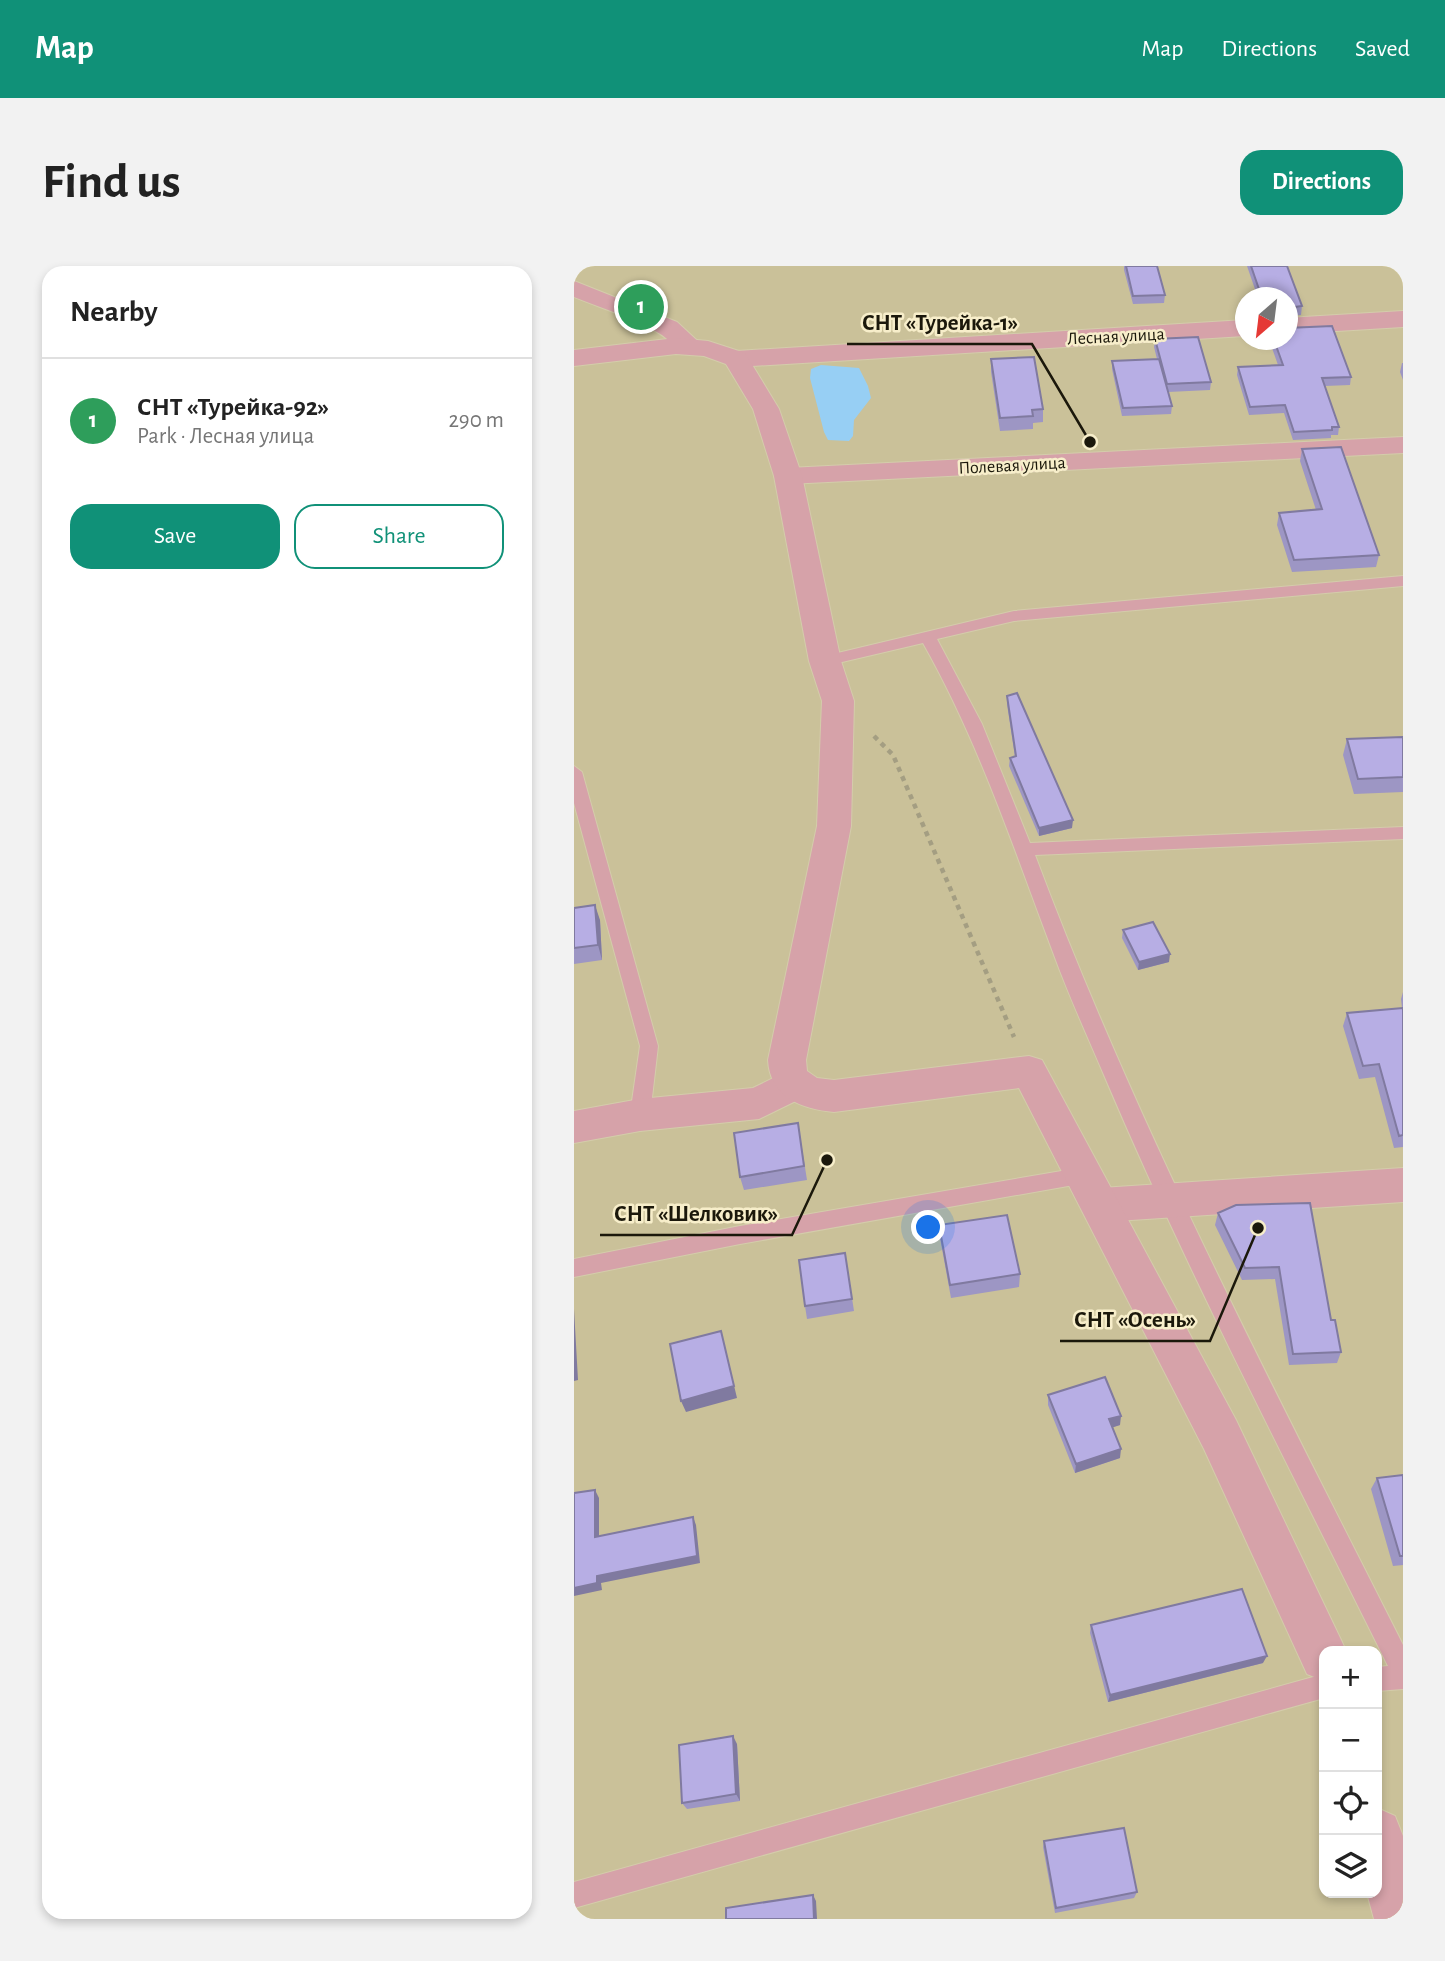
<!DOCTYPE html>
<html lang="en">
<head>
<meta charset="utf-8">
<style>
	:root { --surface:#fff; --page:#f2f2f2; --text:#222; --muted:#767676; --line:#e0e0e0; --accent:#109178 }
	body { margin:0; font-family:"Alegreya Sans",sans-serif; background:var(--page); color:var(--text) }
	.controls { position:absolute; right:21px; bottom:21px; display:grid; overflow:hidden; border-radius:14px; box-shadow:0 4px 10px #0003 }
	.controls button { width:63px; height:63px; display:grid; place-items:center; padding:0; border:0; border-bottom:2px solid var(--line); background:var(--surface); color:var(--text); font:35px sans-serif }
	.compass { position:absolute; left:661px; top:21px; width:63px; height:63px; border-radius:50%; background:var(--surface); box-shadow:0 4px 10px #0003; rotate:208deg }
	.you { position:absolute; left:355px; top:962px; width:24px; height:24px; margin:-18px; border:5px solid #fff; border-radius:50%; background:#1a73e8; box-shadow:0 0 0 10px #1a73e833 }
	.badge { display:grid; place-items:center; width:46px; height:46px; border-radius:50%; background:var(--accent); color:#fff; font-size:23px; font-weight:700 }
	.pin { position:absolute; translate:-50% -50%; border:4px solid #fff; box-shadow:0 2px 7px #0006 }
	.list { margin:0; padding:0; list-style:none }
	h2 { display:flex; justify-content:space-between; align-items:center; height:91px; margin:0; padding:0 28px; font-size:30px }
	h2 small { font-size:23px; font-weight:400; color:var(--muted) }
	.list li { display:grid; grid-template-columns:46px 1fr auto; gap:21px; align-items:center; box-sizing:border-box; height:126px; padding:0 28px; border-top:2px solid var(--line) }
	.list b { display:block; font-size:26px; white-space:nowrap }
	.list p { margin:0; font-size:23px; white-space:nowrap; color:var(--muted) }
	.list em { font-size:23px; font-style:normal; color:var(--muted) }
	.actions { display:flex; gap:14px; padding:21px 28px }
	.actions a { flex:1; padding:16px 0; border:2px solid var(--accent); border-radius:21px; text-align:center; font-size:24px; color:var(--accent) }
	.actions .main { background:var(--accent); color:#fff }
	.icon { flex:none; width:38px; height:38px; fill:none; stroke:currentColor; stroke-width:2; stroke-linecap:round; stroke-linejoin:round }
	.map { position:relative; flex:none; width:829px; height:1653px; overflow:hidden; border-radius:21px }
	header { display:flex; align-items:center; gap:42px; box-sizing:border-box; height:98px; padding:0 35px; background:var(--accent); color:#fff }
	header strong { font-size:33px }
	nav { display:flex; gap:38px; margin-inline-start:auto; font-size:24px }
	.intro { display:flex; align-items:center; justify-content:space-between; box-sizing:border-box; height:168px; padding:0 42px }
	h1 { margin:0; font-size:49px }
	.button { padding:18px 32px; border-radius:21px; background:var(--accent); color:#fff; font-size:24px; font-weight:700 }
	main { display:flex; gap:42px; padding:0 42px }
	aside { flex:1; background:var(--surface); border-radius:21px; box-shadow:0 4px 10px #0003 }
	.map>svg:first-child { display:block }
</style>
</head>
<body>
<header>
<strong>Map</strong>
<nav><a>Map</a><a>Directions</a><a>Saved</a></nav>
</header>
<div class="intro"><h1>Find us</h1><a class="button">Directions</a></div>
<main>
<aside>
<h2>Nearby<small></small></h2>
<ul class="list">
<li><span class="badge" style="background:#2e9e5b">1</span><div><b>СНТ «Турейка-92»</b><p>Park · Лесная улица</p></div><em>290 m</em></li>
</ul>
<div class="actions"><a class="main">Save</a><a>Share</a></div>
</aside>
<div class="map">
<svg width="829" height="1653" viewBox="0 0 829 1653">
	<rect width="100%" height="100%" fill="#f7eeca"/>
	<!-- green -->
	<path fill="#cac199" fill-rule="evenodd" d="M0,0h829v1653h-829zM671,32h42v42h-42zM750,1385h53v242h-53z"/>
	<!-- water -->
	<path fill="#97cff4" d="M247,99l38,3 9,18 3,12 -17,22 -1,16 -4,5 -21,-1 -4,-8 -14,-54 1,-9z"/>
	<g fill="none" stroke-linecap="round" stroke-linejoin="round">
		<defs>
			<path id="service" d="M829,310v10l-389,35 -77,18 45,85 48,119 373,-16v12l-368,16c102,273 237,530 368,790v44l-26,2v-24l11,-1c-97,-196 -199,-390 -284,-591 -17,-40 -35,-79 -50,-120 -40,-106 -75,-213 -131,-312l-98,23 -8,-5 8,-5 189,-45z
				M0,500l8,6 76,274 -8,69 -3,6 -7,2 -7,-2 -3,-6 10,-69 -66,-243z
				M511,901l7,2 3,6 -3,6 -7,2 -345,61 -166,33v-18l166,-33z
				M750,1408v24l-750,210v-26z"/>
			<path id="minor" d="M0,15l103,41 27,25 -4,5c-21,6 -26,-11 -43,-20 -25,-15 -56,-24 -83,-35z
				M829,45v16l-116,7v-16z
				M671,54v16l-509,31 -9,-2 -4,-6 4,-6 9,-2z
				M829,171v16l-615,31 -10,-2 -4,-6 4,-6 10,-2z
				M220,802l14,5 5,11 -5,11 -49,24 -119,12 -66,12v-32l66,-12 113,-11z
				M829,902v34l-302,20 -14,-5 -6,-12 6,-12 14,-5z"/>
			<path id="tertiary" d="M102,72l32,3 37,12 34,56 23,67 39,185 13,40 -3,125 -45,234 1,11 10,7 17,2 195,-24 13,4 194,360 105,220 5,11h-22v30l-17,-7 -103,-225 -185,-361 -185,24c-33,-3 -64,-15 -66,-52l49,-234 5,-125 -13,-40 -35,-185 -21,-67 -27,-45 -22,-8 -28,-2 -102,12v-16z
				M803,1542l18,8 8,20v83h-29l-7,-26h10z"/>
		</defs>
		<!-- service casing -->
		<use href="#service" stroke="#d4ccab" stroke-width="2"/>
		<!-- minor casing -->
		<use href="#minor" stroke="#d4ccab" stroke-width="2"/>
		<!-- tertiary casing -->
		<use href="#tertiary" stroke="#d4ccab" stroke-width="2"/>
		<!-- path -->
		<path stroke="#a49e82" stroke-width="4.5" stroke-dasharray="5 5" stroke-linecap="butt" d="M300,470l19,19 121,282"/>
		<!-- service -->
		<use href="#service" fill="#d6a2a9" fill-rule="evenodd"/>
		<!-- minor -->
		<use href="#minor" fill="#d6a2a9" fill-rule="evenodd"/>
		<!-- tertiary -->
		<use href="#tertiary" fill="#d6a2a9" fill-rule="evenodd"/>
	</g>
	<!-- wall -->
	<path fill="#9d96c4" d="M550,0h33l8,29 -1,8 -31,1 -9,-34z
		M673,0h40l15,40 -1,9 -14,1v-18h-29z
		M581,73l56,43 -1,8 -42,2 4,14 -1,8 -49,2 -10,-47v-8l45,-2 -3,-12z
		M699,74h14l64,37 -1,8 -25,1 14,41 -1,8h-7v3l-38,2 -9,-27 -35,2 -12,-40 1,-8 40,-2 -6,-17z
		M417,93l52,50v13l-10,1v6l-33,2 -9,-59z
		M828,97h1v17l-3,-8z
		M728,183l77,106 -3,12 -84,5 -15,-47 2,-12 37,-3 -16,-49z
		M433,430l65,132 -33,8 -30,-70 1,-8 5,-1 -8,-53z
		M829,471v55l-49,2 -11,-39 4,-16z
		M0,642l26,12 2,40 -28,4z
		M549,664l46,32 -31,8 -16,-32z
		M829,726v155l-9,1 -19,-71 -16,2 -16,-53 4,-13 55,-5 -1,-9z
		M224,857l9,57 -63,10 -4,-13z
		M662,939l95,115 10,32 -4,11 -48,2 -14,-86 -33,1 -27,-55 3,-12z
		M365,959l81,49 -1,13 -68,11 -11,-60z
		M271,987l9,58 -47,8 -2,-13z
		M474,1129l72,30 -8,2 8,31 -45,15 -27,-68z
		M829,1209v90l-10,1 -22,-77 6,-11z
		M517,1359l172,38 -155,39 -18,-69z
		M163,1478l3,57 -53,8 -5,-6z
		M470,1575l93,51 -3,6 -79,15 -12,-66z"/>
	<!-- shaded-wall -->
	<path fill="#807aa0" d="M499,554l-1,8 -33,8v-8z
		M21,639l5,15 2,40 -4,-15z
		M596,688l-1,8 -31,8 1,-8z
		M0,1043l4,71 -4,1z
		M147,1065l16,67 -51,14 -5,-11z
		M547,1150l-1,9 -12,4 1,-10z
		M547,1183l-1,9 -45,15 1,-9z
		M21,1224l4,8v47l-4,-8z
		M119,1251l3,8 4,38 -99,20 1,7 -28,6v-8z
		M693,1390l-4,7 -155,39 2,-7z
		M159,1470l4,8 3,57 -4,-7z
		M239,1629l3,6 1,18h-3z"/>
	<!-- building -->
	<path fill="#b7aee4" stroke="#807aa0" stroke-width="2" d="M552,0h31l8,29 -32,1z
		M677,0h36l15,40 -15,2v-10h-25z
		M758,60l19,51 -29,1 17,49h-7v3l-38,2 -9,-27 -35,2 -12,-40 45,-2 -9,-25h13v-12z
		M624,71l13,45 -44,2 -12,-45z
		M460,91l9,52 -11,1 1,6 -33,2 -9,-59z
		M585,93l13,47 -49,2 -11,-47z
		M767,181l38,108 -85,5 -15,-47 43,-4 -20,-60z
		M443,427l56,127 -34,8 -29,-70 6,-2 -9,-60z
		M829,471v40l-45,2 -11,-40z
		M21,639l3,40 -24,3v-40z
		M579,656l17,32 -31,8 -16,-32z
		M829,742v127l-4,1 -20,-72 -16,2 -16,-53z
		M224,857l6,43 -64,11 -6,-44z
		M736,937l21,117h4l6,32 -48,2 -14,-87 -34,1 -27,-55 18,-8z
		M433,949l13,59 -70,11 -11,-60z
		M271,987l7,46 -47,7 -6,-46z
		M147,1065l13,55 -53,15 -11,-57z
		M531,1111l16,39 -12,3 12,30 -45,15 -28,-69z
		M829,1209v81h-3l-23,-78z
		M21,1224v47l98,-20 4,39 -100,20v7l-23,5v-95z
		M668,1323l25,67 -157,39 -19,-70z
		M159,1470l3,58 -54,9 -3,-58z
		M550,1562l13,64 -81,16 -12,-67z
		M239,1629l1,24h-88v-11z"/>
	<g text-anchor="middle" stroke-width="5" stroke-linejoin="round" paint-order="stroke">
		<!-- far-street labels -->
		<g font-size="18" fill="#1b180b" stroke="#f7eeca">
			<text transform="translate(542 70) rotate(-3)" y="6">Лесная улица</text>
			<text transform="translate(438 199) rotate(-3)" y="6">Полевая улица</text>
		</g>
	</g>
	<!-- callouts -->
	<path fill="none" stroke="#1b180b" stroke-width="2.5" d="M516 176L458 78H273M253 894L218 969H26M684 962L636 1075H486"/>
	<g fill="#1b180b" stroke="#f7eeca" stroke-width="2.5">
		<circle cx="516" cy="176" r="7"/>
		<circle cx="253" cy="894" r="7"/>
		<circle cx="684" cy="962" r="7"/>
	</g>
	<g font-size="23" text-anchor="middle" font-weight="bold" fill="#1b180b" stroke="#f7eeca" stroke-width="5" stroke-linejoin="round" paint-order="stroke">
		<text x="366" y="64">СНТ «Турейка-1»</text>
		<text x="122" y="955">СНТ «Шелковик»</text>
		<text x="561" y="1061">СНТ «Осень»</text>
	</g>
</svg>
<div class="controls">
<button>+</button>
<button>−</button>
<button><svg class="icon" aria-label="locate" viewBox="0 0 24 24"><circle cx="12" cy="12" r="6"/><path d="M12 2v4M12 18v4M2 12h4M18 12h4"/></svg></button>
<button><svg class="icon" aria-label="layers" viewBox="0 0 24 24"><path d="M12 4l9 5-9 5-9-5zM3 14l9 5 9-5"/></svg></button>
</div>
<svg class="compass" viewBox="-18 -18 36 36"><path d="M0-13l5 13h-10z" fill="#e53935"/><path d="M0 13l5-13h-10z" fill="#767676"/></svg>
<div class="you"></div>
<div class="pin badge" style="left:67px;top:41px;background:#2e9e5b">1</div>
</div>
</main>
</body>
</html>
